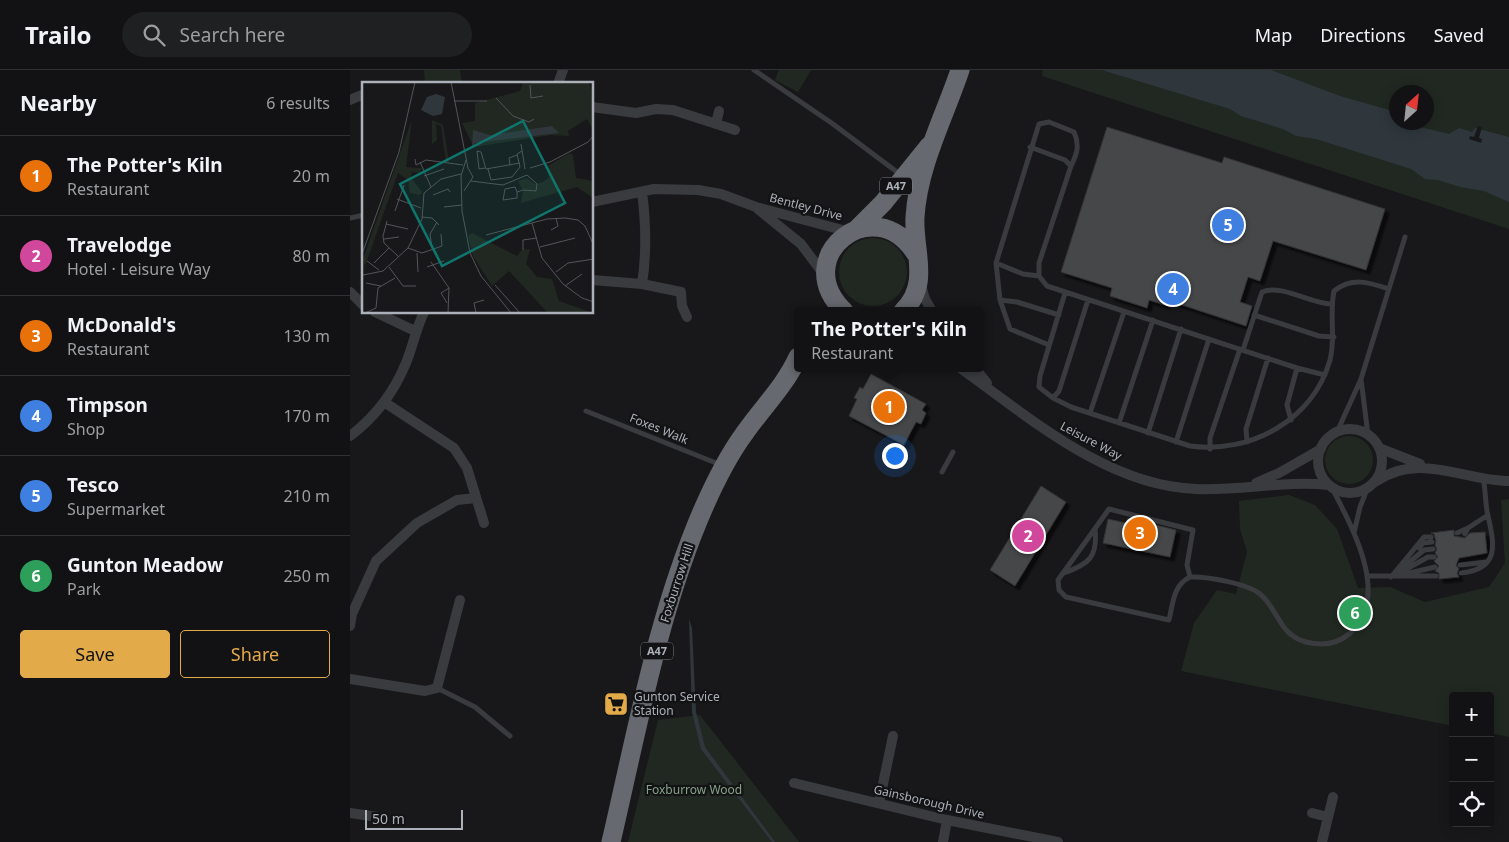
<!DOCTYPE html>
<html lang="en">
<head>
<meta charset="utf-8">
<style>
	:root { --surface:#121214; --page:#1f2022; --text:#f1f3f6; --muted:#9c9ea0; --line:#313234; --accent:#e2aa49 }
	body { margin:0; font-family:"Noto Sans",sans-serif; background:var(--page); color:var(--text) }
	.controls { position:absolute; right:15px; bottom:15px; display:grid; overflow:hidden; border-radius:5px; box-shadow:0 2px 12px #0003 }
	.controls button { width:45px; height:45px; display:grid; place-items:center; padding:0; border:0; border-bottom:1px solid var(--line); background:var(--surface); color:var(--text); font:25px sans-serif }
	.compass { position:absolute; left:1039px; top:15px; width:45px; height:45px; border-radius:50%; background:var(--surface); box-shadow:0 2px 12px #0003; rotate:27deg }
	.scale { position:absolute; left:15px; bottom:12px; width:98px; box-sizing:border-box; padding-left:5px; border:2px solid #acb0b9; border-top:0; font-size:14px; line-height:18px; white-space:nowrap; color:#acb0b9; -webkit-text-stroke:4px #131315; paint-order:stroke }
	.you { position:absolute; left:544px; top:385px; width:18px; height:18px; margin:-12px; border:4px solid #fff; border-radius:50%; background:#1a73e8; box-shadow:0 0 0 8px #1a73e833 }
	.badge { display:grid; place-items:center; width:32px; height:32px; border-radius:50%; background:var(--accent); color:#fff; font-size:16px; font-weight:700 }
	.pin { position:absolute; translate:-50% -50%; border:2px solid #fff; box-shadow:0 1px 5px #0006 }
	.popup { position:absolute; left:444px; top:237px; width:190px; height:65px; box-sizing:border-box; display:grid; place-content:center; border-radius:5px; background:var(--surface); filter:drop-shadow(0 1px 4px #0005); font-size:16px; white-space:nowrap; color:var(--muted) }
	.popup b { font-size:19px; color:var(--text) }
	.popup::after { content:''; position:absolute; left:50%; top:100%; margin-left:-10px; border:10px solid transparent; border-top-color:var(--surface) }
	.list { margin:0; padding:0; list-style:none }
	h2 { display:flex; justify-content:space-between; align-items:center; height:65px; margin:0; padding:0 20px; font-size:21px }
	h2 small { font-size:16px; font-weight:400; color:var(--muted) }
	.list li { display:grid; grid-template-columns:32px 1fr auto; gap:15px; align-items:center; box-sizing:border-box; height:80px; padding:0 20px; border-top:1px solid var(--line) }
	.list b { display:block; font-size:19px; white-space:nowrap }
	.list p { margin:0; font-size:16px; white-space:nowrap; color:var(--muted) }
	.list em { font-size:16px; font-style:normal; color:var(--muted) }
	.actions { display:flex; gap:10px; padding:15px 20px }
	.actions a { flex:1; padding:11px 0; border:1px solid var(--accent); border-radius:5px; text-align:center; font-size:18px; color:var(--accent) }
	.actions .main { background:var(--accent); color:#111 }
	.icon { flex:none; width:28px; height:28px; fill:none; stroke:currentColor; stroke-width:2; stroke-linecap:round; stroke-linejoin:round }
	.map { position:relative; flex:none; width:1159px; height:772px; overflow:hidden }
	header { display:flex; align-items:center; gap:30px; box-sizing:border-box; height:70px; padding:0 25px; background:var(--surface); border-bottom:1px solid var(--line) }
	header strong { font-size:24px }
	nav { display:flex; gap:28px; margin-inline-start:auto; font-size:18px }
	.search { width:350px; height:45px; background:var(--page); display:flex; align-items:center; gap:12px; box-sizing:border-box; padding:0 18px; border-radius:28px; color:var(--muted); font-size:19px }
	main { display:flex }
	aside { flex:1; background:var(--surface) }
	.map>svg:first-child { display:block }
</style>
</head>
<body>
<header>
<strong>Trailo</strong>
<div class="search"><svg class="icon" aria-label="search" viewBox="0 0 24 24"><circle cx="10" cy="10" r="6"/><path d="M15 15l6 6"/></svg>Search here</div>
<nav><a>Map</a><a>Directions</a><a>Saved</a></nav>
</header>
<main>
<aside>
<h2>Nearby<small>6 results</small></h2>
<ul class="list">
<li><span class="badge" style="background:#e8710a">1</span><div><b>The Potter's Kiln</b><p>Restaurant</p></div><em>20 m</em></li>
<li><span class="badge" style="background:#d1479c">2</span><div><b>Travelodge</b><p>Hotel · Leisure Way</p></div><em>80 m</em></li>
<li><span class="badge" style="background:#e8710a">3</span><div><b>McDonald's</b><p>Restaurant</p></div><em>130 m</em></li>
<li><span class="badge" style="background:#3f7fe0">4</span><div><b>Timpson</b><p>Shop</p></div><em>170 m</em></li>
<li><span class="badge" style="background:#3f7fe0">5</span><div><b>Tesco</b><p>Supermarket</p></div><em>210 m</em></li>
<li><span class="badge" style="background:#2e9e5b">6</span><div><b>Gunton Meadow</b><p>Park</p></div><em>250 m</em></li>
</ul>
<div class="actions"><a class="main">Save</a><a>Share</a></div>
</aside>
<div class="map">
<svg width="1159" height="772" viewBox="0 0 1159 772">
	<defs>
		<filter id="shadow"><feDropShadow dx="4" dy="4" stdDeviation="1" flood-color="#0009"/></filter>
	</defs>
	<rect width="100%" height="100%" fill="#18181a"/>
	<!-- green -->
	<path fill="#212821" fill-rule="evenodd" d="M74,0h36l2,14h-37z
		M429,0h32l-13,22 -23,-12z
		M693,0h466v159l-467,-153zM1046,22h30v30h-30z
		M489 202a34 34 0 1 1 68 0a34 34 0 1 1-68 0Z
		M975 390a24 24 0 1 1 48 0a24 24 0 1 1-48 0Z
		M939,425l26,10 22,24 21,59 32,-1 35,15 64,-15 16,-24 -4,-63 8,-1v238l-19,-4v-37h-37v30l-272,-55 13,-48 23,-33 19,4 11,-42 -7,-23 -1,-28z
		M350,645l99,127h-171l30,-122z"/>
	<!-- water -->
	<path fill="#2f373d" d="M752,0h169l69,26 56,16v10l17,2 8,-1 -1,4 29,7 10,-6 13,4 3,-4 34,9v65l-25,-11 -24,-4 -22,-7 -13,-1 -14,-10 -95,-30 -20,-3 -13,-7 -42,-13 -11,-7z
		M339,549l3,9 4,84 9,35 70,95h-3l-71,-93 -9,-37z"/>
	<!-- pier -->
	<path fill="#18181a" d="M1128,56l4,1 -3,11 3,1 -1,4 -12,-4 1,-3 4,1z"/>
	<!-- building -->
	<path fill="#45464a" stroke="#333336" filter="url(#shadow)" d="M757,57l115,36 2,-6 161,52 -19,61 -93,-29 -13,40 -12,-4 -8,25 12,4 -6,20 -79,-26 -2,5 -16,-5 -2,8 -37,-12 2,-8 -51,-16z
		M521,304l55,30 -4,6 4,3 -5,11 -5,-2 -12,23 -55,-29 8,-17 -3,-1 6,-11 3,2z
		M691,416l25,16 -51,84 -25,-16z
		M778,448l48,12 -6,27 -67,-14 5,-24 18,4z
		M1104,460v6l11,2 5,-5 15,-1 2,21 -28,5 -3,7 3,4 -2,4 2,4 -20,2v-6l-4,-2 4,-5 -5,-5 4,-4 -3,-4 2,-4 -2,-4 1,-4 -2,-7 -3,-1z"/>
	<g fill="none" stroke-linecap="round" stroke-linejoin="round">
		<!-- lane -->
		<path stroke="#3a3b3f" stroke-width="5" d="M404,0l79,54 68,51
			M680,77l35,13 6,6
			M0,148l14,-3
			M646,193l4,37 10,29 39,16
			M689,206l-16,-2 -27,-11 43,-139 10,-2 25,10c6,13 3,22 -3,34l-32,97v13l8,10 250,82 28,7
			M715,223l-25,83 -1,11 14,11 18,9 119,39c61,8 123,-26 140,-86 6,-23 -1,-45 4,-69 18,-14 34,-9 55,-2
			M650,230l17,2 42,13
			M904,245l65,21 15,1
			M893,280l19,-58c20,-8 47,11 69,12
			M1011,309l7,56
			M703,328l6,-7 29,-91
			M236,341l135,54
			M740,343l34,-101
			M941,350l-4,-15 10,-37
			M769,353l34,-103
			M987,362l24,-53 44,-142
			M798,363l33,-104
			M826,372l33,-103
			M897,372l-1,-13 22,-71
			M860,379v-11l30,-89
			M592,402l11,-20
			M1004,463l6,-26 8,-20
			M1107,463l11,-5
			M1115,464l3,-6 20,-13
			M1069,478l4,-5 9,-1
			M1110,495l27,-3
			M1051,499l23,-19 9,-1
			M714,503c25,-9 34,-16 31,-44
			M1111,503c38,-4 34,-27 27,-57 -3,-12 -2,-25 -5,-38
			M1051,505l34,-8
			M1017,506h69
			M1044,506l34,-19h6
			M840,507l-3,-12 6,-35 -84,-21 -51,71 1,10 7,7 103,23c4,-16 4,-35 21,-43 17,-1 58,7 70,17 19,16 18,40 46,48 16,4 30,3 43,-8 43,-36 3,-107 -17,-146
			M1041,507l33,-40h7
			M87,618l38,19 35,29"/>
		<!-- street -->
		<path stroke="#3a3b3f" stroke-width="10" d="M208,14l5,-14
			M0,30l14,-6
			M242,37l44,6 20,-4 17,1 62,20
			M366,54l3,-13
			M292,122c4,31 5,60 0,92
			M242,132l62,-13 44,1 23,4 35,13 94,25
			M408,139l43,35 24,32
			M242,210l50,4 39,8 1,14 5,11
			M571,215l4,14 7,12
			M0,222l14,14
			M25,242l40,19
			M610,298c69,49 147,118 236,121 45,2 89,-9 133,-4
			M625,298l12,15
			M34,332l70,46 13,20 17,55
			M968 391a32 32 0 1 1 64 0a32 32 0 1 1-64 0Z
			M0,366c24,-18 44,-44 56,-73 7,-17 10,-34 18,-51
			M1029,378l41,16
			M1025,412c44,-31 88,-1 134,-1
			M906,413l23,-10 42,-24
			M0,556l2,-12 24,-53 41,-38 40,-23 19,-2
			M0,609l75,12 12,-3 23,-88
			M444,713l153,37 111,22
			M529,733l14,-67
			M0,743l28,4
			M962,743l16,4
			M593,772l4,-22
			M972,772l11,-45"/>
		<!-- highway -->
		<path stroke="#66696f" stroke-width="19" d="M508,158l25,-25 46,-57
			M494,241c-56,-54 30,-123 72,-57
			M553,241c28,-27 10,-61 12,-94 3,-51 29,-99 45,-147
			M261,772c26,-111 47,-230 93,-335 11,-25 24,-51 40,-73 18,-26 41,-48 54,-77"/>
	</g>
	<!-- icons -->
	<defs>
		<symbol id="supermarket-square" viewBox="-11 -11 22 22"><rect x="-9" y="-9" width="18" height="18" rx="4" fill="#e2aa49" stroke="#131315"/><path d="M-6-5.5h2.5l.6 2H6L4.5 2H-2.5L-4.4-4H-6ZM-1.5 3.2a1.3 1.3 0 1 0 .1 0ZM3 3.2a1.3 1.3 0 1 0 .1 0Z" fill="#111"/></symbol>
	</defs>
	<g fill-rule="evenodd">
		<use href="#supermarket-square" x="252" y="620" width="28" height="28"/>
	</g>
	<g text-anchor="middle" stroke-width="4.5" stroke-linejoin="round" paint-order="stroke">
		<!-- shield labels -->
		<g fill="#131315" stroke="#7e8188" stroke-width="1">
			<rect x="530" y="107.5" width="32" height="17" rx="4"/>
			<rect x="291" y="572.5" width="32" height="17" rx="4"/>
		</g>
		<g font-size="11" font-weight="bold" fill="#acb0b9">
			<text x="546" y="120">A47</text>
			<text x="307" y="585">A47</text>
		</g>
		<!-- street labels -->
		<g font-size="12" fill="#acb0b9" stroke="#131315">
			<text transform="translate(456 137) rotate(15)" y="4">Bentley Drive</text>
			<text transform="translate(309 359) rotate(22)" y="4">Foxes Walk</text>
			<text transform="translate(741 371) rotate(28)" y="4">Leisure Way</text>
			<text transform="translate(327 513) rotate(-72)" y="4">Foxburrow Hill</text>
			<text transform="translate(579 732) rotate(13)" y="4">Gainsborough Drive</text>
		</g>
		<!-- poi labels -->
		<g font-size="12" fill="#acb0b9" stroke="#131315" text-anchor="start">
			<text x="284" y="631">Gunton Service<tspan x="284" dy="14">Station</tspan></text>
		</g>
		<!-- park labels -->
		<g font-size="12" fill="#85a286" stroke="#131315">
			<text x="344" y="724">Foxburrow Wood</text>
		</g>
	</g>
	<!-- overview -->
	<g transform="translate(12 12)">
		<rect width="231" height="231" fill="#18181a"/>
		<path d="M161,0h65l5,10v38l-6,-11 -19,12 1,5 -18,-1 -77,12 -12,-24 13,-2v-18l45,-12zM50,37l-6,48 16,1 -2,5 -8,-1 -1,5 11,15 -2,3 -10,-2 -2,-13 -10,-7 -33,93 -2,-7zM70,38l11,5 6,37h-3l-5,-36 -5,-2 1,16 -5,4zM208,71l3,2 3,23 17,3v17l-16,-11 -56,16 2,-12 -5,-10 8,-3 9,6 8,-2 6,-5 -3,-10zM110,151l45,23 5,-6 8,-1 -4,15 11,13 15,2 7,22 34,12h-45l-39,-42 -17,15 -19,-30 -5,-20z" fill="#212821"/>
		<path d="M74,12l9,3 -3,17 -9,2 -12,-6 6,-13zM190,44l7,7 -84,10 -3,5 -6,1 6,-2 1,-17 17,5z" fill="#2f373d"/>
		<path fill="none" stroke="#53555a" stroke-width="1" d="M89,0l17,86 5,9 -9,14M168,3l1,13 12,-2M134,16l17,18 16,6 5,-3M92,19h33M159,62l4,25M53,77l1,6 10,-5 37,5M104,78l-5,16 1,35 8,42 11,23 30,37M58,80l11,25M148,83l-1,-7 8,-3M123,86l-6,1 -2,-18 4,1 5,17 34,-6M168,86l20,-6 38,-20 6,-7M126,87l3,11 21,-3 8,-10 -3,-13 5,-3M62,94l20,-7M109,99l32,4 24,-10M155,110l-2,-5 -10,2 -2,11 14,-2v-6l6,-2 13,1 1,-7 -10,-9M71,113l15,-6 2,3M35,117l24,9M82,125l18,-2M33,129l9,-26M60,135l10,1 7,7M25,139l-4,15 1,7 15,14M170,141l10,35 21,26 19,14 12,4M24,142l22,5M189,148l7,-4 -2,-8M124,153l61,-16 18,-1 13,2 7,6 9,20M22,157l15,-2M178,165l35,-9M46,166l14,5 20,-7 -1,-12M70,166l-2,-14 7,-12M161,168v-10l14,-2M55,171l1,19M0,172l37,-102 16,-70M5,179l12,9M69,180l18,26 -1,25M12,181l15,-15M27,185l14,19h13M65,185l17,-6M194,190l12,-9 26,-4M1,193l20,-4 25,-23 14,-29 2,-26 17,-14 20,-5M4,201l15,3M133,203l25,28M203,204l17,-12M85,221l-6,-10 8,-5M3,231l11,-5 2,-20 17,-10M114,231l-2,-10 10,-3"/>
		<path fill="#0f766e" fill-opacity="0.15" stroke="#0f766e" stroke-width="2.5" d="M161,39l42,82 -123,63 -42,-82z"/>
		<rect width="231" height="231" fill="none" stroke="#acb0b9" stroke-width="2.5"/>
	</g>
</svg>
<div class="controls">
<button>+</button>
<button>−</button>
<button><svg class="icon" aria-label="locate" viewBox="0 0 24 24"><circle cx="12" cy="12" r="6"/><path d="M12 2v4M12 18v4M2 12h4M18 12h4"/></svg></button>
</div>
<svg class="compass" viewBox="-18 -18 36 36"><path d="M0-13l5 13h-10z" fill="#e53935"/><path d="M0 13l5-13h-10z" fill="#9c9ea0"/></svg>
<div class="scale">50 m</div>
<div class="you"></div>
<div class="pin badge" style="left:539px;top:337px;background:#e8710a">1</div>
<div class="popup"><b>The Potter's Kiln</b>Restaurant</div>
<div class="pin badge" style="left:678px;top:466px;background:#d1479c">2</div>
<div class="pin badge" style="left:790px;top:463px;background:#e8710a">3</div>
<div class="pin badge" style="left:823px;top:219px;background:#3f7fe0">4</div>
<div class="pin badge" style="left:878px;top:155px;background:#3f7fe0">5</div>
<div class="pin badge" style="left:1005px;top:543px;background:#2e9e5b">6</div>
</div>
</main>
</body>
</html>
